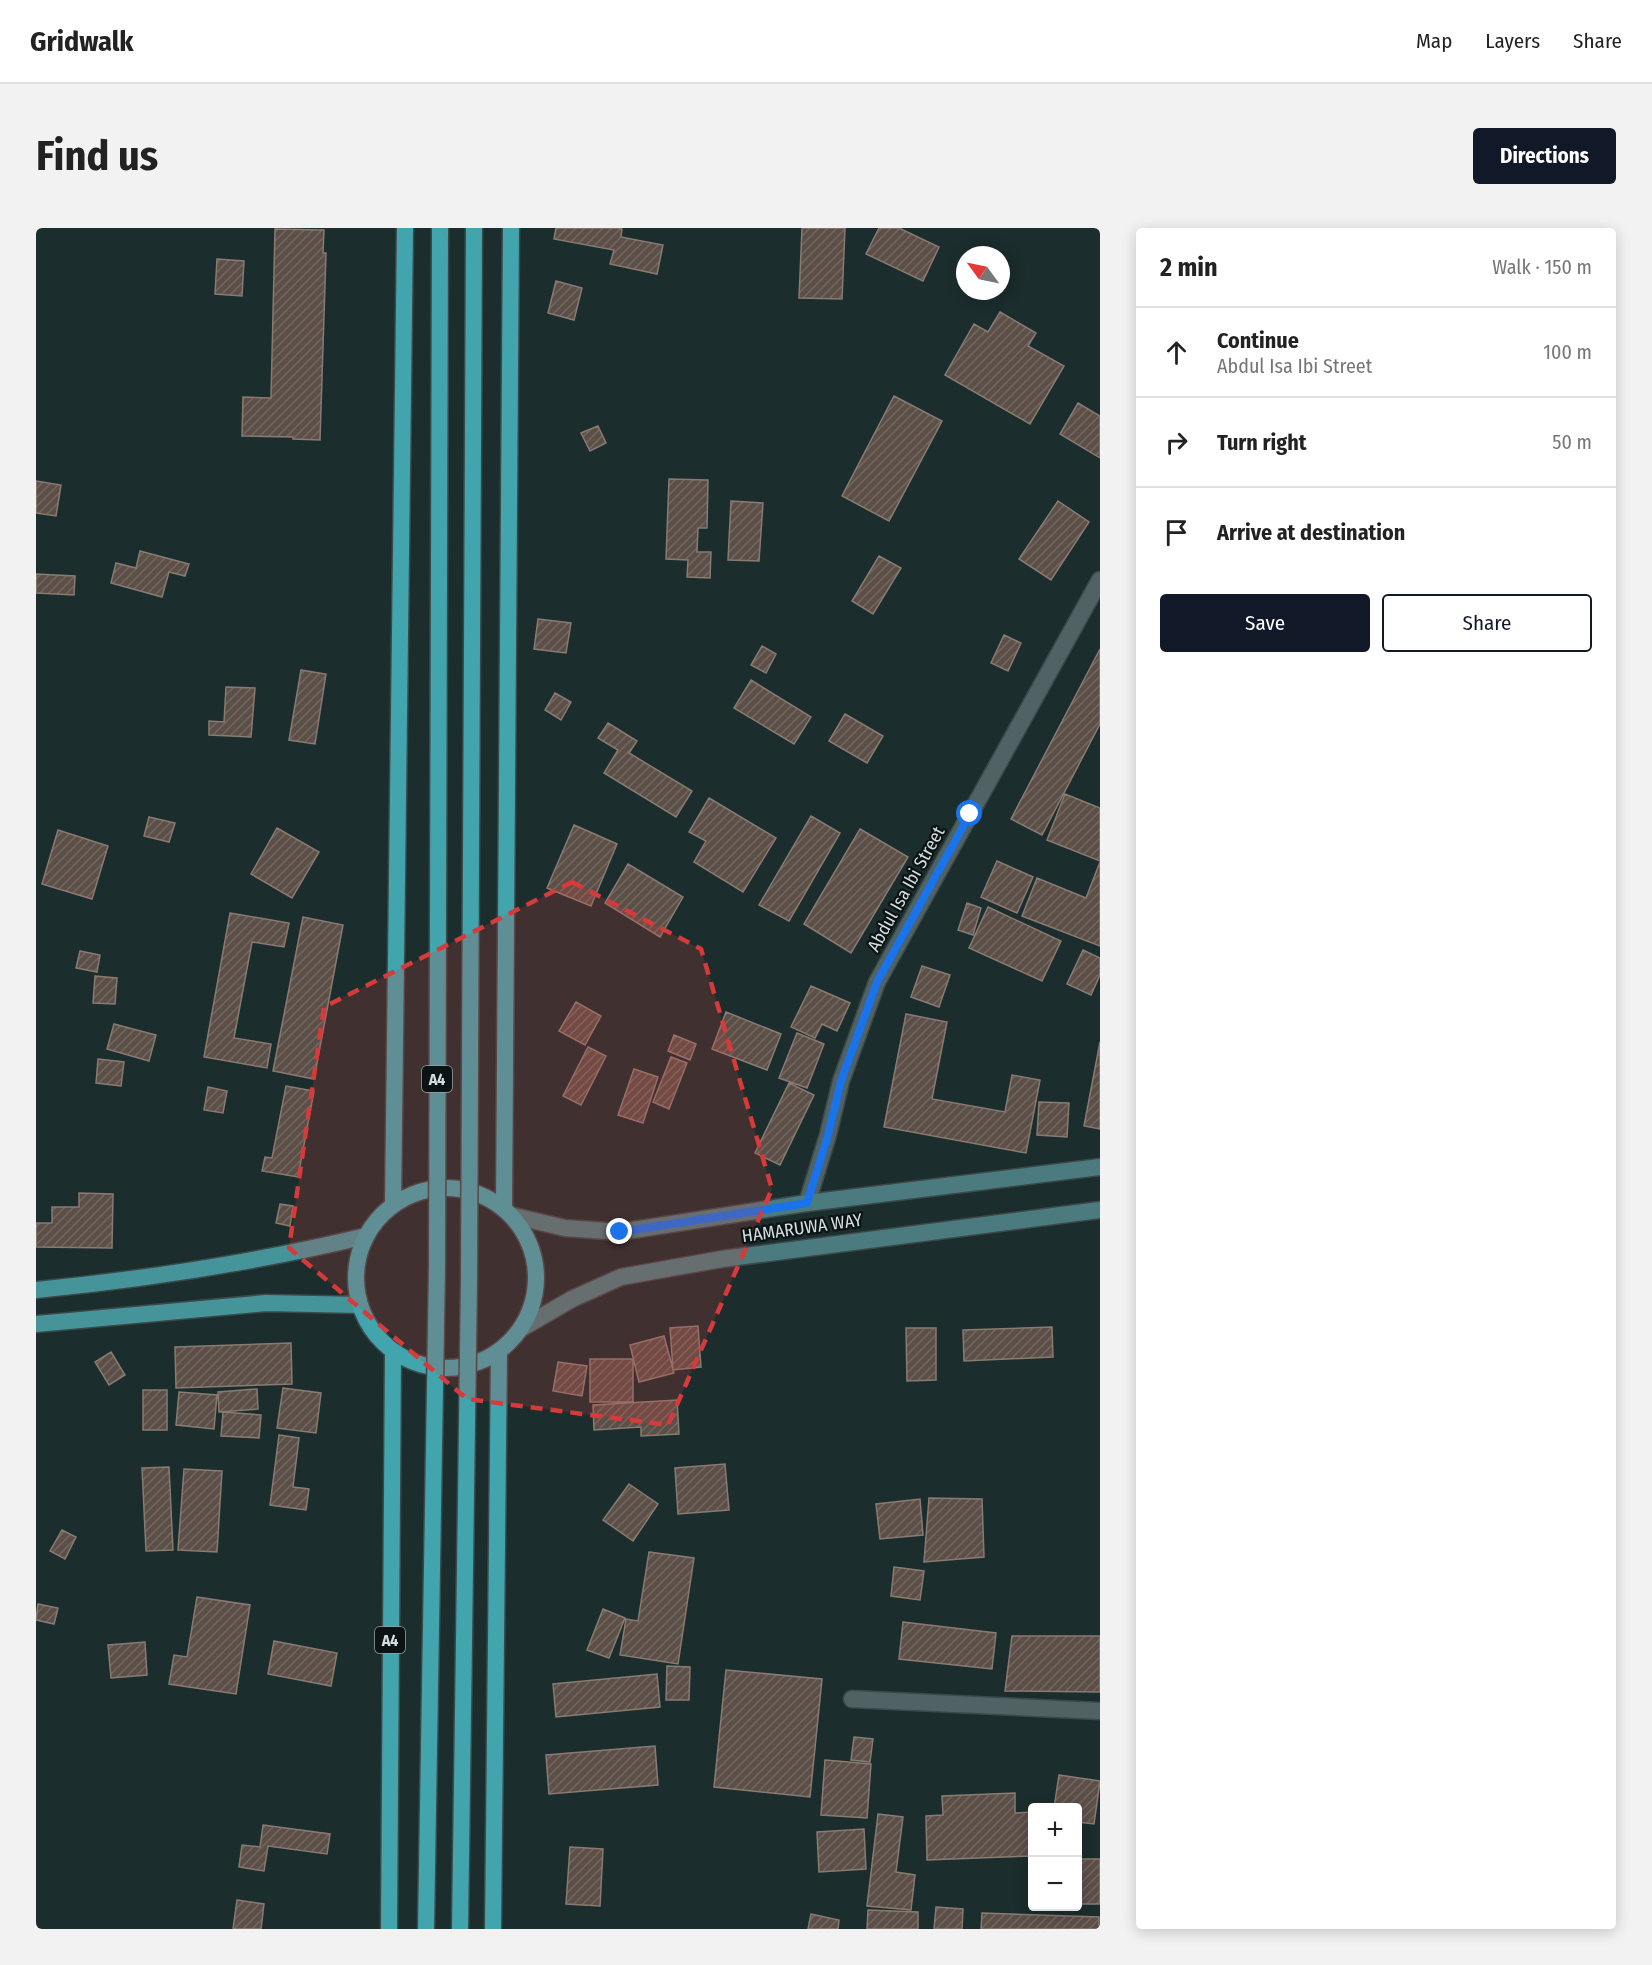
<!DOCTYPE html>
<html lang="en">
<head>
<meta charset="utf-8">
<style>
	:root { --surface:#fff; --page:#f2f2f2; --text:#222; --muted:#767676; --line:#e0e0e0; --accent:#111827 }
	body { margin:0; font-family:"Fira Sans Condensed",sans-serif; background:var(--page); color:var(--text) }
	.controls { position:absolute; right:18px; bottom:18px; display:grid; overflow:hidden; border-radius:6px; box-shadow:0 3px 15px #0003 }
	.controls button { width:54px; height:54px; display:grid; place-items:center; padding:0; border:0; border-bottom:2px solid var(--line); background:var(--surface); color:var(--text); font:30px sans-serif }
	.compass { position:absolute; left:920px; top:18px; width:54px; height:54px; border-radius:50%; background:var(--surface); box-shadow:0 3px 15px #0003; rotate:303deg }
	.stop { position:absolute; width:18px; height:18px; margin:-14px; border:4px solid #1a73e8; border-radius:50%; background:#fff }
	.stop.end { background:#1a73e8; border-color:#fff; box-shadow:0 2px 6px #0008 }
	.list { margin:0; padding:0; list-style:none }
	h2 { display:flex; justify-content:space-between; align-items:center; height:78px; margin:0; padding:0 24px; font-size:26px }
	h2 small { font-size:20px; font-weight:400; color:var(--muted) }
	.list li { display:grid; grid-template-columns:39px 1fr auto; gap:18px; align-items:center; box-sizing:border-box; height:90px; padding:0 24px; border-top:2px solid var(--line) }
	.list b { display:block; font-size:22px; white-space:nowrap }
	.list p { margin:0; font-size:20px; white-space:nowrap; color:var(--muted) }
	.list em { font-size:20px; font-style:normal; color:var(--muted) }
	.actions { display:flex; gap:12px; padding:18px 24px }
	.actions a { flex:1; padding:14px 0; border:2px solid var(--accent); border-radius:6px; text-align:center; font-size:21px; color:var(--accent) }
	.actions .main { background:var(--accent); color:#fff }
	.icon { flex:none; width:33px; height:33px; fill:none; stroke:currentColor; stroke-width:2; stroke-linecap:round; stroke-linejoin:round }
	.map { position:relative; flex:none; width:1064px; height:1701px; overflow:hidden; border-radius:6px }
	header { display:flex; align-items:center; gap:36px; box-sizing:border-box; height:84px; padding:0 30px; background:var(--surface); border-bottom:2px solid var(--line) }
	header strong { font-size:28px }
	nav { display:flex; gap:33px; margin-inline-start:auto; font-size:21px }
	.intro { display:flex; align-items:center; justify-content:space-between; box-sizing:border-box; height:144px; padding:0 36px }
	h1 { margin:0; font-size:42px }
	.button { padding:15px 27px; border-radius:6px; background:var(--accent); color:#fff; font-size:21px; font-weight:700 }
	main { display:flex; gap:36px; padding:0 36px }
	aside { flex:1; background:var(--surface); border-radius:6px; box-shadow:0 3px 15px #0003 }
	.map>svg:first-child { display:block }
</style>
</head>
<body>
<header>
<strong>Gridwalk</strong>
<nav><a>Map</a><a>Layers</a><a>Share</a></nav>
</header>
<div class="intro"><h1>Find us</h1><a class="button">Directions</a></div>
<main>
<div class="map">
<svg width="1064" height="1701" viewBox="0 0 1064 1701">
	<defs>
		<pattern id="building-hatch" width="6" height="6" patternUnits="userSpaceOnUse" patternTransform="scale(1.5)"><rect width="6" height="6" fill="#5c4f47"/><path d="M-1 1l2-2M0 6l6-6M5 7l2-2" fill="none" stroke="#726861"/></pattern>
	</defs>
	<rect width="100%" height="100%" fill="#1c2d2e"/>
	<!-- building -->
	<path fill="url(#building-hatch)" stroke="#897b72" stroke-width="1.5" d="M520,0h63l3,1 -1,8 42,8 -6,29 -47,-10 4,-14 -60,-11z
		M766,0h43l-3,71 -43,-1z
		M843,0h20l40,19 -16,34 -57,-27z
		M239,1l49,1 -1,23h3l-6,187 -27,-1v-2l-51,-1 1,-39 28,1z
		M181,31l27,2 -2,35 -27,-2z
		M520,53l26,7 -8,32 -26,-7z
		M964,84l36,21 -8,13 36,20 -34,58 -85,-49 29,-51 14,8z
		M858,168l48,25 -53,100 -47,-25z
		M1042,175l22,13v42l-40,-24z
		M562,198l8,17 -16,8 -9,-18z
		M633,251l39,1 -1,48h-9l-1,24h14l-1,26 -23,-1 1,-17 -22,-1z
		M0,253l25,4 -5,31 -20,-3z
		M695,273l32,2 -4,58 -31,-1z
		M1022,273l31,21 -38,58 -32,-21z
		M104,323l49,13 -4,12 -16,-4 -7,25 -51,-14 5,-20 20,5z
		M843,328l22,12 -28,46 -21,-13z
		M0,346l39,2 -1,19 -38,-2z
		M502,391l33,4 -5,30 -32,-4z
		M968,407l17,8 -13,28 -17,-8z
		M726,418l14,8 -10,19 -15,-8z
		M1064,421v75l-58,111 -31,-16z
		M265,442l25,4 -11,70 -26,-4z
		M715,452l60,37 -17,27 -60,-36z
		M190,459l29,1 -4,49 -42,-2v-14l15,1z
		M519,465l16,9 -10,18 -16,-10z
		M809,486l38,22 -16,27 -38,-22z
		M572,495l29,18 -8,12 63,38 -16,26 -72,-44 14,-23 -20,-12z
		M1029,566l35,14v53l-53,-21z
		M673,570l67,40 -33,54 -49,-30 12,-21 -17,-9z
		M775,588l29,17 -51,88 -30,-16z
		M113,589l26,6 -6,19 -25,-6z
		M538,597l43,19 -26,62 -44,-18z
		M241,600l42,24 -27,46 -41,-24z
		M824,601l48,28 -57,96 -47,-29z
		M22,602l50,16 -16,53 -50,-15z
		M961,633l36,16 -16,36 -36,-16z
		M1064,634v84l-78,-30 15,-38 49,20z
		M592,636l55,33 -23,40 -55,-34z
		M931,675l14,5 -8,27 -15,-5z
		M952,679l73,34 -19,40 -73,-33z
		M194,685l59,10 -5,24 -32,-5 -18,96 37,6 -4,24 -63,-11z
		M267,689l40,8 -29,154 -41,-8z
		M1047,722l17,8v17l-9,20 -24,-11z
		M44,723l20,4 -3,17 -21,-4z
		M886,738l28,9 -11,32 -28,-10z
		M59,748l22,2 -2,26 -22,-1z
		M775,758l39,17 -13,28 -15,-7 -7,14 -24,-11z
		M540,774l25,14 -16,29 -26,-14z
		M690,784l55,22 -14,36 -55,-21z
		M870,786l41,8 -15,77 73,13 7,-37 28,5 -14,73 -142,-26z
		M78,796l42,11 -7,26 -42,-12z
		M761,805l27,11 -17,44 -28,-10z
		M638,807l22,9 -6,16 -22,-9z
		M1064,814v87l-16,-3z
		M552,819l18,9 -25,49 -18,-9z
		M635,829l16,6 -18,46 -16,-7z
		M62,831l26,3 -3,24 -25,-3z
		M598,841l24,8 -15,46 -25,-8z
		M753,855l25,12 -34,70 -25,-12z
		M250,858l28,5 -16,86 -36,-6 3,-14 7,1z
		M172,859l19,4 -4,22 -19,-3z
		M1003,874l30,1 -2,34 -30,-2z
		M43,965l34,1 -1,54 -76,-1v-24h16v-16h27z
		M244,976l13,2 -3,20 -14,-3z
		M662,1098l3,41 -28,3 -3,-42z
		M1016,1099l1,30 -89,4 -1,-31z
		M870,1100h30v52l-29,1z
		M628,1108l10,37 -35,9 -9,-37z
		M255,1115l1,41 -116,4 -1,-41z
		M75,1124l14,23 -16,10 -14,-23z
		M554,1131h43v43h-43z
		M522,1134l29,4 -5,30 -29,-5z
		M247,1160l38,5 -5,40 -39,-5z
		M221,1161l1,20 -39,3 -1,-20z
		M107,1162h24v40h-24z
		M143,1164l38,3 -3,34 -38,-4z
		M641,1172l2,34 -38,2v-9l-47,3 -1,-25z
		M187,1184l38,3 -2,23 -38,-2z
		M243,1207l20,3 -6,49 16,2 -3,21 -36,-5z
		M689,1236l4,46 -51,4 -3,-46z
		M133,1239l4,83 -27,1 -4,-83z
		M148,1241l38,2 -5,81 -39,-2z
		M593,1256l29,20 -25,37 -30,-21z
		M893,1270l53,1 2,58 -60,5z
		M884,1271l3,36 -43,4 -4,-35z
		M26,1302l14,7 -11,22 -15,-8z
		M613,1324l45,6 -16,106 -58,-9 6,-36 12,2z
		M858,1339l30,4 -4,29 -29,-4z
		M161,1369l53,8 -14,89 -67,-10 5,-29 13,2z
		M2,1376l20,4 -4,16 -18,-4z
		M567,1381l22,9 -16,40 -22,-8z
		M867,1394l93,11 -4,36 -93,-10z
		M976,1408h88v56l-95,-1z
		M238,1413l63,12 -6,33 -63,-12z
		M109,1414l2,33 -36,3 -3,-33z
		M631,1438l23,1 -1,33h-23z
		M690,1442l96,9 -12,118 -96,-10z
		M621,1446l3,33 -104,10 -3,-33z
		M818,1509l19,2 -3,23 -19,-2z
		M619,1518l3,39 -109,9 -3,-39z
		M789,1532l46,4 -4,54 -46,-3z
		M1023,1547l41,6 -6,43 -16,-2v-14h-24z
		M979,1565v20l16,-1 1,44 -105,4 -1,-44 17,-1 -1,-19z
		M842,1586l25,3 -7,55 19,3 -4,35 -44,-4z
		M227,1597l67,9 -3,20 -59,-8 -4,25 -25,-4 3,-22 18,2z
		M828,1601l2,40 -47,3 -2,-40z
		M534,1619l33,2 -3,57 -34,-2z
		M1042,1631h22v45h-22z
		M201,1672l27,4 -3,25h-28z
		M900,1679l27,2 -1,20h-28z
		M832,1682l50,2v17h-51z
		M946,1685l117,4v12h-118z
		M775,1686l28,6 -1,9h-30z"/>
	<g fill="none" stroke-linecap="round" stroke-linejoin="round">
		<defs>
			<path id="minor" d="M771,975l21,-68 13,-54 36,-99 223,-402
				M816,1471l248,12"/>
			<path id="secondary" d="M478,988l51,12 55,4 187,-29 293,-36
				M486,1100l50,-29 49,-22 101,-18 378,-49"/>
			<path id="primary" d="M0,1062c111,-11 222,-28 330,-54
				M0,1096l230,-21 94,2"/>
			<path id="trunk" d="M320 1050a90 90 0 1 1 180 0a90 90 0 1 1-180 0Z
				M357,977l12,-977
				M468,979l7,-979
				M353,1701l4,-578
				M457,1701l6,-578"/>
		</defs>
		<!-- minor casing -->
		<use href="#minor" stroke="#3b494a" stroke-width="19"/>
		<!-- secondary casing -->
		<use href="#secondary" stroke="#3b494a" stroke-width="19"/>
		<!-- primary casing -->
		<use href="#primary" stroke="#3b494a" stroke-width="19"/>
		<!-- trunk casing -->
		<use href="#trunk" stroke="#3b494a" stroke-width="19"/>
		<!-- minor -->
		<use href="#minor" stroke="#506263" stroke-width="16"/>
		<!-- secondary -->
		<use href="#secondary" stroke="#4b7b7e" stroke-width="16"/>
		<!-- primary -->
		<use href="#primary" stroke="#45949a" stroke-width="16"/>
		<!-- trunk -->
		<use href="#trunk" stroke="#42a4ac" stroke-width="16"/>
		<defs>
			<path id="trunk-bridge" d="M390,1701l11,-662 3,-1039
				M424,1701l9,-650 5,-1051"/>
		</defs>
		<!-- trunk-bridge casing -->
		<use href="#trunk-bridge" stroke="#3b494a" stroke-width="19" stroke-linecap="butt"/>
		<!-- trunk-bridge -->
		<use href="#trunk-bridge" stroke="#42a4ac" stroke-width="16"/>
	</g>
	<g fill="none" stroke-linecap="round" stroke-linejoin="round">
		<!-- route -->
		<path stroke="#1a73e8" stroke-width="8" d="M584,1004l187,-29 21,-68 13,-54 36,-99 93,-168"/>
	</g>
	<!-- marked area -->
	<path fill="#d63a3a" fill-opacity="0.2" stroke="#d63a3a" stroke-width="4.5" stroke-dasharray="12 8" stroke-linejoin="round" d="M536,654l129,67 71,240 -104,236 -201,-26 -178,-151 35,-241z"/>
	<g text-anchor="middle" stroke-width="4.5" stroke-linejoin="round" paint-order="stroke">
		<!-- shield labels -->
		<g fill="#0c1314" stroke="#98a1a2" stroke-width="1.5">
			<rect x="386" y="838" width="30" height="26" rx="4.5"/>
			<rect x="339" y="1399" width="30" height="26" rx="4.5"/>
		</g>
		<g font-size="16" font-weight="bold" fill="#d4dedf">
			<text x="401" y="857">A4</text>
			<text x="354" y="1418">A4</text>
		</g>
		<!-- street labels -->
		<g font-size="18" fill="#d4dedf" stroke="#0c1314">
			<text transform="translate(870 661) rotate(-61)" y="6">Abdul Isa Ibi Street</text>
			<text transform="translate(766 1000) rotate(-8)" y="6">HAMARUWA WAY</text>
		</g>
	</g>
</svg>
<div class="controls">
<button>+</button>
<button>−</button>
</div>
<svg class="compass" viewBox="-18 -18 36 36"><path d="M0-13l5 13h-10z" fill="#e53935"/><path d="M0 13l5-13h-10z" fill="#767676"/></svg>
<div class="stop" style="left:934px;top:586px"></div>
<div class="stop end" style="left:584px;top:1004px"></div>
</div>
<aside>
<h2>2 min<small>Walk · 150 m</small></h2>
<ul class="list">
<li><svg class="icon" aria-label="ahead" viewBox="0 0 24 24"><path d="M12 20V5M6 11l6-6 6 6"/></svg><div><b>Continue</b><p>Abdul Isa Ibi Street</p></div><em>100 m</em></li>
<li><svg class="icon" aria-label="right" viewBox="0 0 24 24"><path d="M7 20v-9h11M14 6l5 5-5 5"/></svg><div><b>Turn right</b></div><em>50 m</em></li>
<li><svg class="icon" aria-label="arrive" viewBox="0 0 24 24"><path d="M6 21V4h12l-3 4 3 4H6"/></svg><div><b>Arrive at destination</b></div></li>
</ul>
<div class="actions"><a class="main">Save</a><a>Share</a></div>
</aside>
</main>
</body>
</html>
